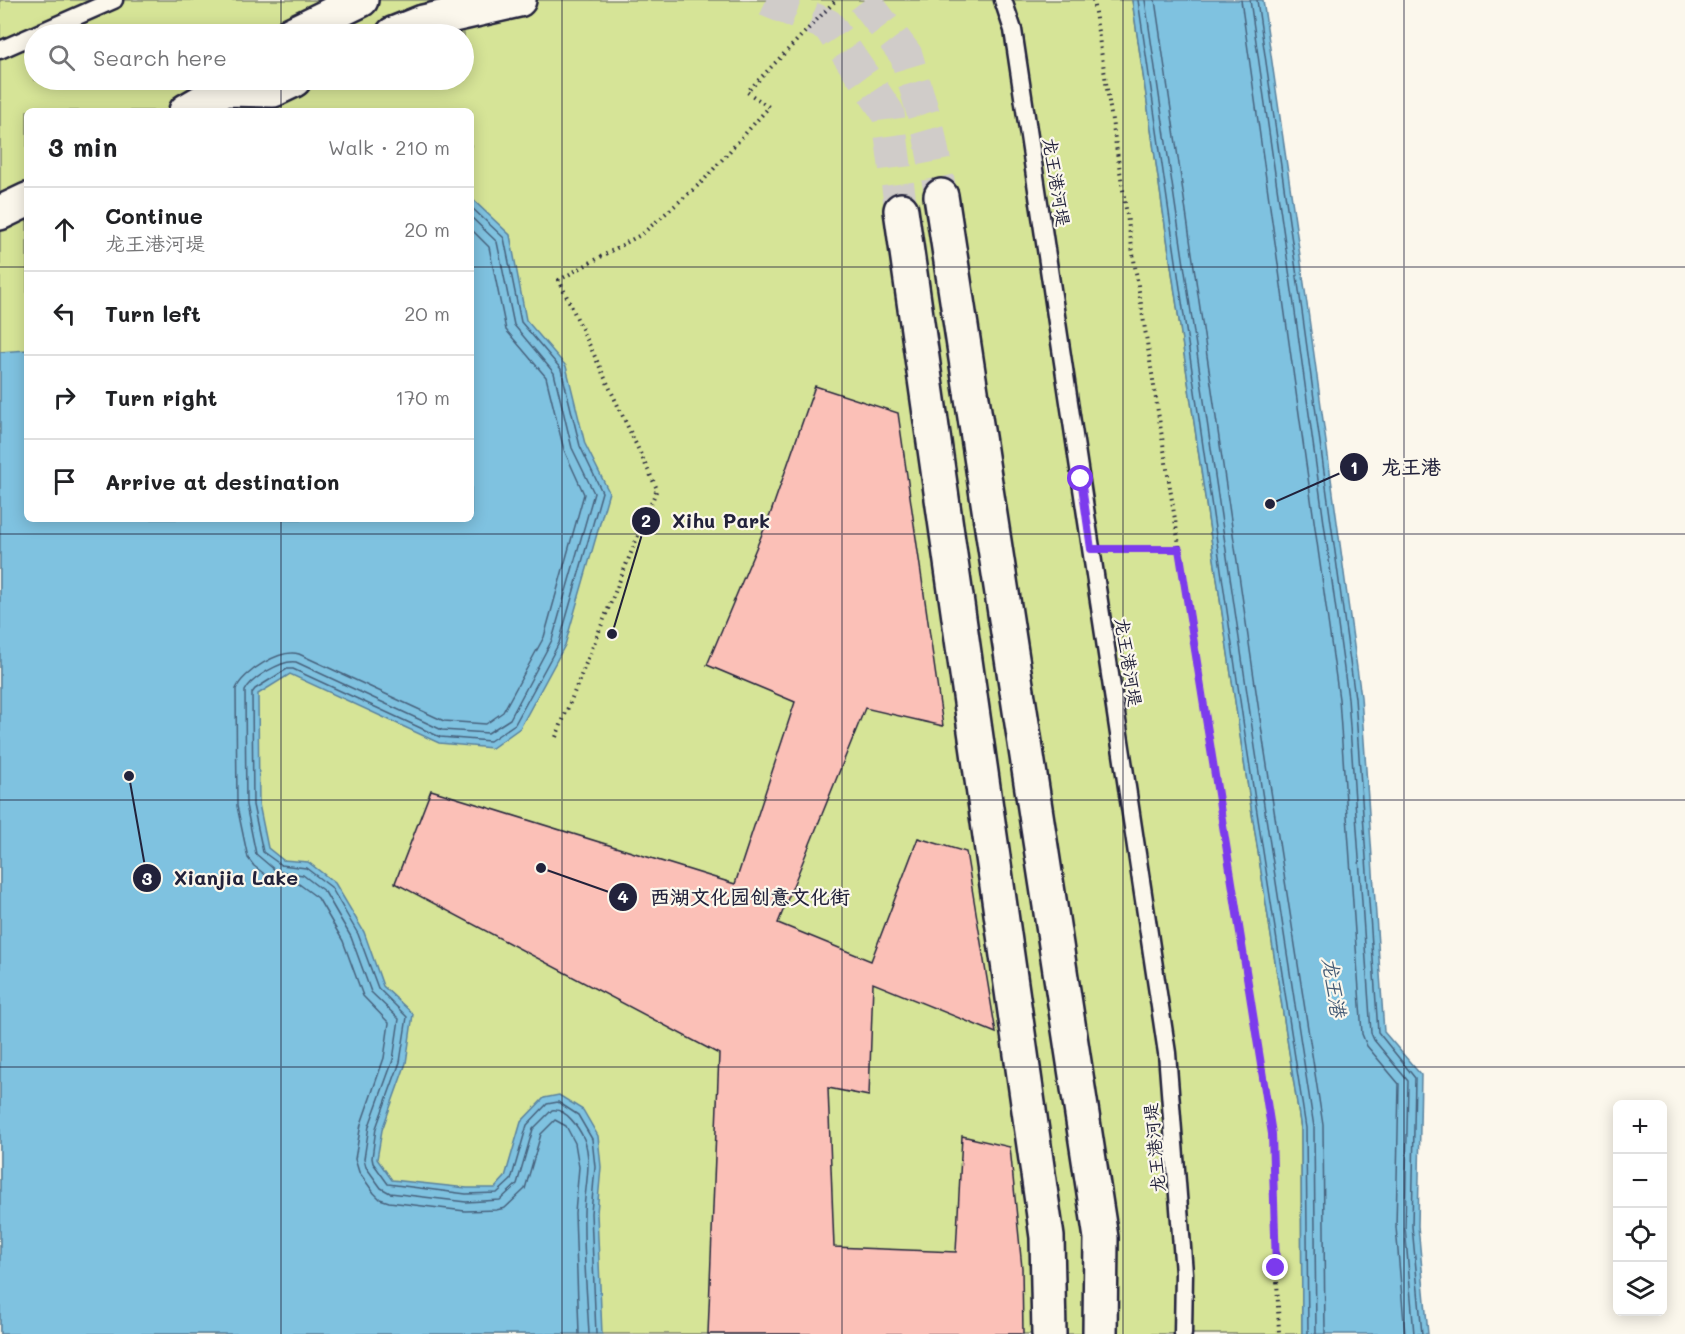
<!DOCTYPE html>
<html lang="en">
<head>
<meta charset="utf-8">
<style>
	:root { --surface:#fff; --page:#f6f6f6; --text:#202124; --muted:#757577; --line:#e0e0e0 }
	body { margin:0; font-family:Mali,"LXGW WenKai TC",sans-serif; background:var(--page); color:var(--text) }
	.controls { position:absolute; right:18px; bottom:18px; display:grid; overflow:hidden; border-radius:9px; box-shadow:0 3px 15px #0003 }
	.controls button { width:54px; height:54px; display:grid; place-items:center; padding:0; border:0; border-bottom:2px solid var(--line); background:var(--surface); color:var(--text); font:30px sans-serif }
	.stop { position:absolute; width:18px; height:18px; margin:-14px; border:4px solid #7c3aed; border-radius:50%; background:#fff }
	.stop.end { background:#7c3aed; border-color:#fff; box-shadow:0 2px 6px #0008 }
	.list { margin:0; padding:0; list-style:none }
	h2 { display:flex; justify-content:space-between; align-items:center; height:78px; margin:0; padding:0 24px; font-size:26px }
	h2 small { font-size:20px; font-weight:400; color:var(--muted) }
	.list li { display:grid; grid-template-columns:39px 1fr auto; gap:18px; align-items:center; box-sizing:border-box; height:84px; padding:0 24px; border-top:2px solid var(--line) }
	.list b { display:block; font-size:22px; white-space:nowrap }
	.list p { margin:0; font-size:20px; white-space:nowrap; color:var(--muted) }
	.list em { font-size:20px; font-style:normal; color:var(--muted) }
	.icon { flex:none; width:33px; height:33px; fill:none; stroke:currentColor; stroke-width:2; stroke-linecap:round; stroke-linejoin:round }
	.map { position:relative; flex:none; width:1685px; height:1334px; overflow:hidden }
	.search { position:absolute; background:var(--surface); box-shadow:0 3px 15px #0003; left:24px; top:24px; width:450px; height:66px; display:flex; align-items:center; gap:15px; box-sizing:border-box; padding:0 21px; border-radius:33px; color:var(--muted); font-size:22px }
	.panel { position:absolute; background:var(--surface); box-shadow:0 3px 15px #0003; left:24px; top:108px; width:450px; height:414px; border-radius:9px }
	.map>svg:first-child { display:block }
</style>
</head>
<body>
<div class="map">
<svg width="1685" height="1334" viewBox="0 0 1685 1334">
	<rect width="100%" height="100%" fill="#fbf7ec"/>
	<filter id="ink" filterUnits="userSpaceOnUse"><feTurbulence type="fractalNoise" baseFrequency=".0167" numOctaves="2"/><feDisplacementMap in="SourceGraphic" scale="12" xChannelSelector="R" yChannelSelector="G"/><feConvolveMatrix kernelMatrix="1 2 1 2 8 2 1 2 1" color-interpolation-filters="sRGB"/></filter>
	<g filter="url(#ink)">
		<!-- green -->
		<path fill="#d6e497" stroke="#7c8369" stroke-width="1.5" fill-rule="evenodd" d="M0,0h1132l110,749 59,380 1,205h-1302zM34,34h430v46h-430zM27,111h444v408h-444z"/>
		<!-- water -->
		<path fill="#7fc2e0" stroke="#5a829e" stroke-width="1.5" d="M1132,0h131l45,311 53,386 23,335 37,43 -3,151 10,108h-126l-1,-205 -59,-380z
			M471,198l39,37 16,85 40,46 19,78 24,48 -44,153 -45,83 -28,20 -53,-5 -149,-69 -32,20 1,110 9,44 15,12 25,2 27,21 29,49 19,54 30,28 -7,49 -24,67 -5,29 15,21 75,8h28l10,-11 16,-55 23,-24 15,-3 24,15 15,26 3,31 -4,46 5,121h-602v-982l27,-2v169h444z"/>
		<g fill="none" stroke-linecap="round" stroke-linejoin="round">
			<!-- shore -->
			<path stroke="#47627d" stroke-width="1.5" d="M1138,0l109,748 59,380 2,206
				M1145,0l110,747 59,380 2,207
				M1155,0l109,746 59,379 2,209
				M1241,0l98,699 23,335 5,12 32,38 -3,143 9,107
				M1250,0l45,312 53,386 23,335 3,7 34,41 -3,146 9,107
				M1257,0l45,311 53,387 23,334 37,46 -3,148 10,108
				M471,207l33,31 17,84 40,47 19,77 22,46 -43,151 -44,81 -25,17 -50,-4 -147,-68h-6l-32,20 -3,4 1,112 10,47 18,13 25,3 25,19 27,47 20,54 29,29 -7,45 -24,66 -4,30 1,5 15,21 78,10 31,-1 14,-13 16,-55 20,-21 11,-2 20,13 14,24 3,28 -4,46 5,121
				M471,217l26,25 17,83 40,48 18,75 22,45 -42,147 -42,79 -22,14 -46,-3 -146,-68c-13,-3 -46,17 -51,29l1,114 10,49 20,17 27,4 22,17 26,45 20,55 28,27 -6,41 -24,66 -5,33 2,8 15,21 9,5 76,9 34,-2 17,-16 16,-55 19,-19c14,-2 27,18 32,29 9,23 0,51 0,74 -1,40 3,81 5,121
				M471,229l18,18 17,83 40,47 18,73 20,44 -40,143 -41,75 -17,12 -42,-3 -145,-67c-18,-6 -56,18 -63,35l1,117 11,52 6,8 17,13 28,5 19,14 25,43 20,55 26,27 -5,35 -23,66 -6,35 4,13 15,21 6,6 9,3 76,9 31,-1 9,-2 20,-19 16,-55 14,-14 11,6 9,17 4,24 -4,46 4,121"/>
		</g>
		<!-- building -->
		<path fill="#fbc0b7" stroke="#22223b" stroke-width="1.5" d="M815,386l83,27 45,313 -78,-18 -87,215 93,38 47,-123 48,14 30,181 -123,-50 -4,113 -41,-8 6,159 122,5 6,-116 48,11 12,121 1,66h-315l11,-280 -324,-171 36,-93 304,94 60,-182 -88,-37 63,-150z"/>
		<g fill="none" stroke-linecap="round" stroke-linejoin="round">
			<!-- minor-tunnel -->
			<path stroke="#d0ccc9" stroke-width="33" stroke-dasharray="33 16" stroke-linecap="butt" d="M766,0l62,25 60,88 13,97
				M864,0l42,55 23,78 12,63"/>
			<defs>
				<path id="service" d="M1003,0l10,30 154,1023 17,220 -1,61
					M0,50l114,-50"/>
				<path id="minor" d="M291,34l70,-34
					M393,34l30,-12 96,-22
					M224,89l49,1 21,-10
					M186,111l38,-22 7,-9
					M941,196l160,1042 -1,96
					M901,210l146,1027 2,97
					M0,213l27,-13"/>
			</defs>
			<!-- service casing -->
			<use href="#service" stroke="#22223b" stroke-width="21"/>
			<!-- minor casing -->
			<use href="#minor" stroke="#22223b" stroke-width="38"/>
			<!-- path -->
			<path stroke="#22223b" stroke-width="4" stroke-dasharray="1.5 4.5" stroke-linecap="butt" d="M1093,0l179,1134 7,200
				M1114,549h65
				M556,737l101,-248 -98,-209 83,-46 61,-53 66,-74 -22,-15 89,-92"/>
			<!-- service -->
			<use href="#service" stroke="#fbf7ec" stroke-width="16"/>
			<!-- minor -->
			<use href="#minor" stroke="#fbf7ec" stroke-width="33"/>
		</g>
	</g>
	<g fill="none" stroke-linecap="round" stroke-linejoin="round" filter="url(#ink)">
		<!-- route -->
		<path stroke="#7c3aed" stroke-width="8" d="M1081,479l10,70h88l93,585 4,134"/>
	</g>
	<!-- grid -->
	<path fill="none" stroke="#22223b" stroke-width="1.5" stroke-opacity="0.55" d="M281,0v34M562,0v1334M842,0v1334M1123,0v1334M1404,0v1334M281,80v31M0,267h27M471,267h1214M281,519v815M0,534h1685M0,800h1685M0,1067h1685"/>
	<g text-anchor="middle" stroke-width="4.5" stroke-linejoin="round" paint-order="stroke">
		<!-- street labels -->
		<g font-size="18" fill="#22223b" stroke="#fbf7ec">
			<text transform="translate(1056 182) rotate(81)" y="6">龙王港河堤</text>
			<text transform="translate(1128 662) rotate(81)" y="6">龙王港河堤</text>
			<text transform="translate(1155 1148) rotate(-95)" y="6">龙王港河堤</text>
		</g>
		<!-- water labels -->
		<g font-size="20" font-style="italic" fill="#435a75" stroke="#fbf7ec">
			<text transform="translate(1334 987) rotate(81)" y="7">龙王港</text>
		</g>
	</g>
	<!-- callouts -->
	<path fill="none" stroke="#22223b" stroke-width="2" d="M1270 504L1354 467M612 634L646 521M129 776L147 878M541 868L623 897"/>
	<g fill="#22223b" stroke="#fbf7ec" stroke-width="2">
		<circle cx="1270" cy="504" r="6"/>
		<circle cx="612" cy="634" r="6"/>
		<circle cx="129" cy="776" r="6"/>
		<circle cx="541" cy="868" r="6"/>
		<circle cx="1354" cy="467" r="15"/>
		<circle cx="646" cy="521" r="15"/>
		<circle cx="147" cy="878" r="15"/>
		<circle cx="623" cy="897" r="15"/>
	</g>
	<g font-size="18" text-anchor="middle" font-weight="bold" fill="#fff">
		<text x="1354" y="474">1</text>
		<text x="646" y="527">2</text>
		<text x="147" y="885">3</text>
		<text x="623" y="903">4</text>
	</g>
	<g font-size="20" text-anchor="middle" font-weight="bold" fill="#22223b" stroke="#fbf7ec" stroke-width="4.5" stroke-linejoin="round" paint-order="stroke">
		<text x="1411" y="474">龙王港</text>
		<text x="721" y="528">Xihu Park</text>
		<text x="236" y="885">Xianjia Lake</text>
		<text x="750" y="904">西湖文化园创意文化街</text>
	</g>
</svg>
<div class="controls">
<button>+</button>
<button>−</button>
<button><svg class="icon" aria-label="locate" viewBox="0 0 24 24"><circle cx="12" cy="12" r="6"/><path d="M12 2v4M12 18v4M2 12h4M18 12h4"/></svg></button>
<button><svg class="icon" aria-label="layers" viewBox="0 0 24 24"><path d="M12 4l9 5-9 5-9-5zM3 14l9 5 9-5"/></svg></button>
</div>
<div class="stop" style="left:1081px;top:479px"></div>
<div class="stop end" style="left:1276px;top:1268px"></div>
<div class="search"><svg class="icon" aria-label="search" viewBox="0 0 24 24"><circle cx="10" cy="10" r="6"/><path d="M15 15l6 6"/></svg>Search here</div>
<section class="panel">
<h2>3 min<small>Walk · 210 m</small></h2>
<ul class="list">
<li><svg class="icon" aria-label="ahead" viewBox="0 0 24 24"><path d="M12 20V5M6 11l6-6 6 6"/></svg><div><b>Continue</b><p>龙王港河堤</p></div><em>20 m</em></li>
<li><svg class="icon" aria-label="left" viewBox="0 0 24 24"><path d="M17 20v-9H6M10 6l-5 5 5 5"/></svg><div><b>Turn left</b></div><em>20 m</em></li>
<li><svg class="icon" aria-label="right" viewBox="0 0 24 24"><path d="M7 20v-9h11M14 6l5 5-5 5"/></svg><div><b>Turn right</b></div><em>170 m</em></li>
<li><svg class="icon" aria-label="arrive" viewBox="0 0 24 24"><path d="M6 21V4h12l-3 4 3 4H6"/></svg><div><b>Arrive at destination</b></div></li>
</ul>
</section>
</div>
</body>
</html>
